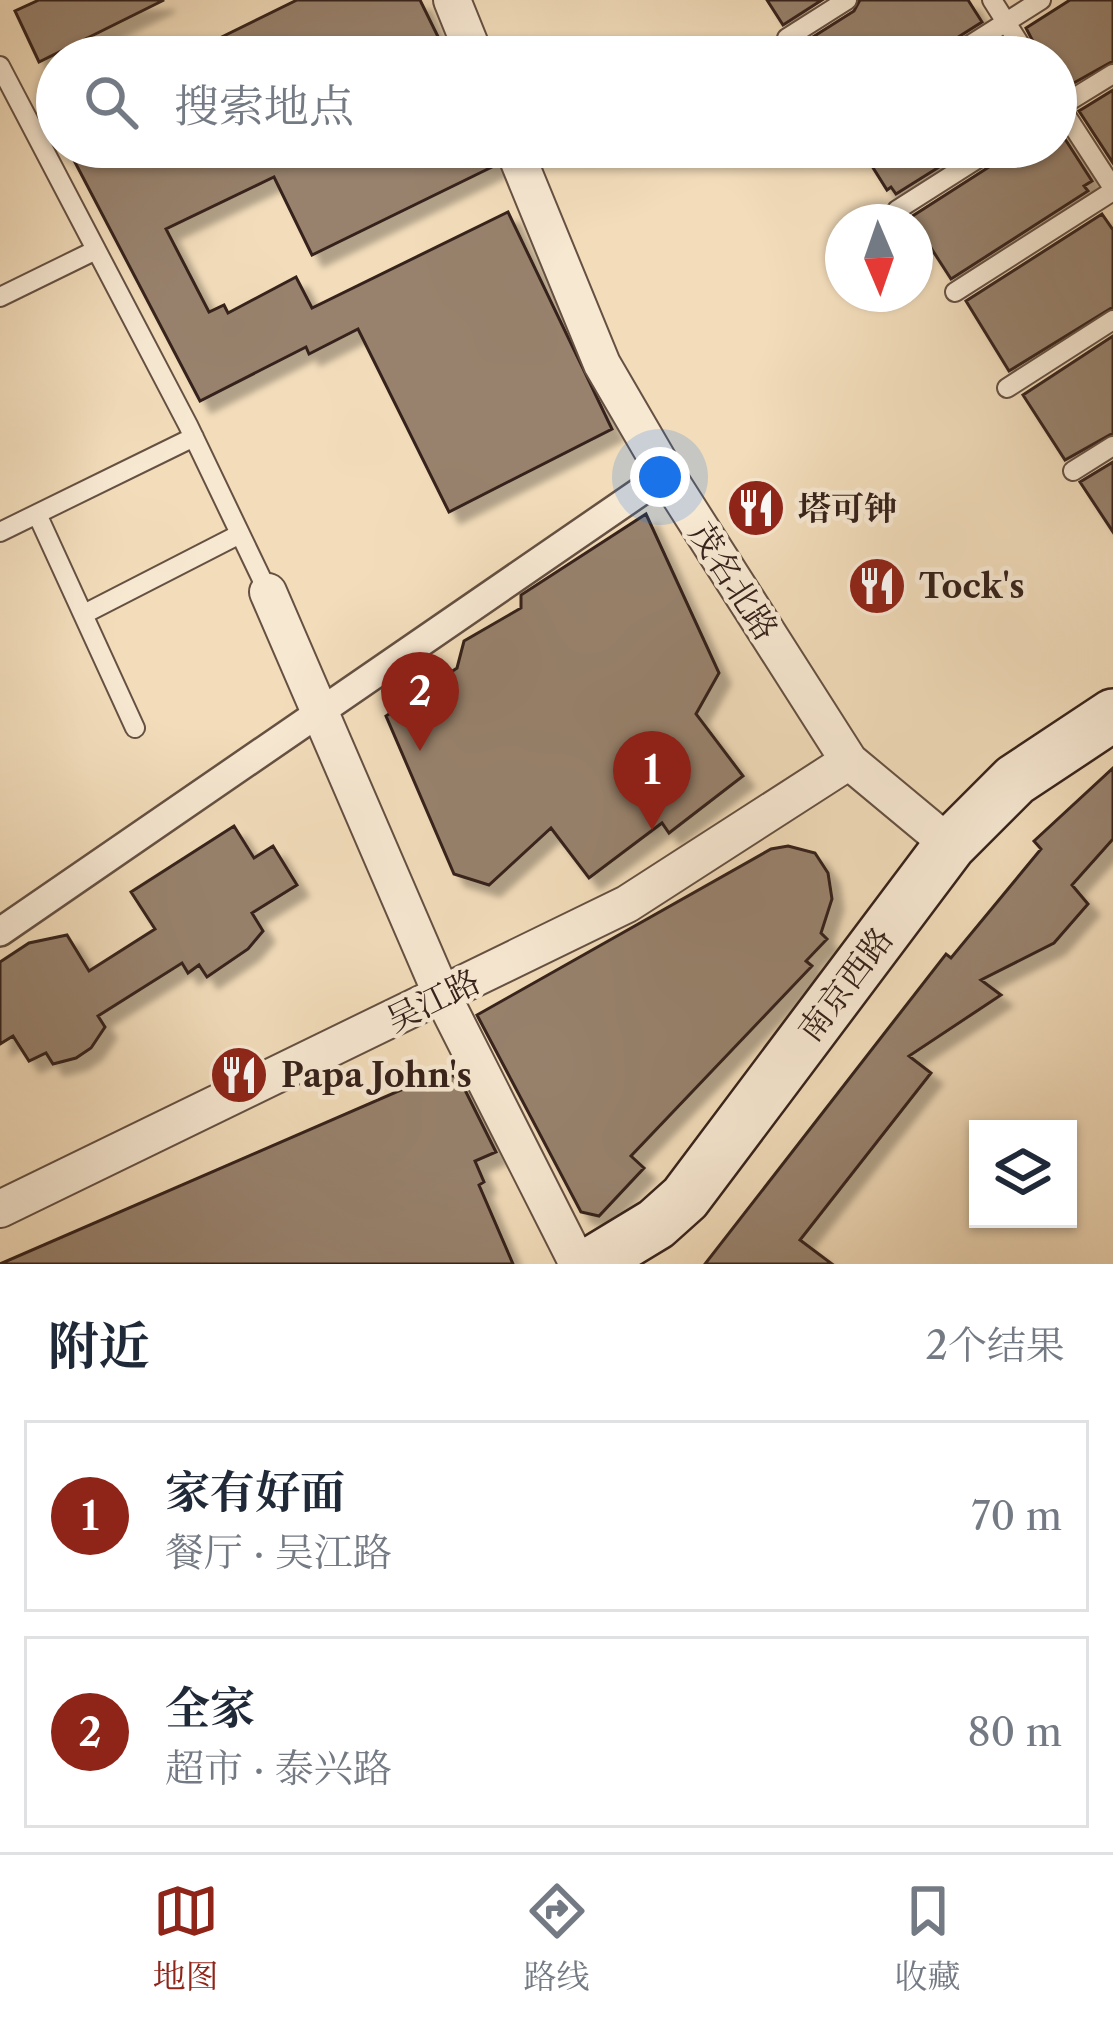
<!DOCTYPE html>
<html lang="zh">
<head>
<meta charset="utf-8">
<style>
	:root { --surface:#fff; --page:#f2f2f3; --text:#1f2937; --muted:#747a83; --line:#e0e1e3; --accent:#8f2418 }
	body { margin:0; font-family:"Libre Caslon Text","Noto Serif SC",serif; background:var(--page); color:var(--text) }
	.controls { position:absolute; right:36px; bottom:36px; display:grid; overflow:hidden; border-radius:0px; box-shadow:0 3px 9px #0004 }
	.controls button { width:108px; height:108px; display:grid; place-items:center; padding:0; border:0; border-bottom:3px solid var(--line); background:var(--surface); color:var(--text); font:60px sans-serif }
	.compass { position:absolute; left:825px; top:204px; width:108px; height:108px; border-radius:50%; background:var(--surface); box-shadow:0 3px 9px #0004; rotate:178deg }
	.you { position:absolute; left:660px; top:477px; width:42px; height:42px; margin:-30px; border:9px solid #fff; border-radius:50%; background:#1a73e8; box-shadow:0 0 0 18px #1a73e833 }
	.badge { display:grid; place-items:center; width:78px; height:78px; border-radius:50%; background:var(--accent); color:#fff; font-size:39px; font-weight:700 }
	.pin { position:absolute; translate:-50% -99px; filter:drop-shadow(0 3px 6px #0008) }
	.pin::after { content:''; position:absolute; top:63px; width:42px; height:36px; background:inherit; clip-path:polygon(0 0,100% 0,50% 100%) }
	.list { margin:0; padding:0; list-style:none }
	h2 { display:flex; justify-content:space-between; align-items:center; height:156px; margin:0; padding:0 48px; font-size:51px }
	h2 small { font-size:39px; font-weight:400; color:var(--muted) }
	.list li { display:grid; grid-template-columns:78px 1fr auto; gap:36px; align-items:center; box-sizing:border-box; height:192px; margin:0 24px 24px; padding:0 24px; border:3px solid var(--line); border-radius:0px }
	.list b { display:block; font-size:45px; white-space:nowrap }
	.list p { margin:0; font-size:39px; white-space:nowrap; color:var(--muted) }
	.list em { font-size:39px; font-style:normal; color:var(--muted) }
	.icon { flex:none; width:66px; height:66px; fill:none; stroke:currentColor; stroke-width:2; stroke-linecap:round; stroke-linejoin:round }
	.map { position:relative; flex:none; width:1113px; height:1264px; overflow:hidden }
	.search { position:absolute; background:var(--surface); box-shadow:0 3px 9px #0004; left:36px; right:36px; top:36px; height:132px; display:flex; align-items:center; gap:30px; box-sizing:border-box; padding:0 42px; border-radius:66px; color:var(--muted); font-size:45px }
	.sheet { height:588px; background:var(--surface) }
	nav { display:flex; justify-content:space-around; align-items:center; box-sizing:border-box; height:168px; border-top:3px solid var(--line); background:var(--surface); font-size:33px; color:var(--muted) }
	nav a { display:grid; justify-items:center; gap:6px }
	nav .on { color:var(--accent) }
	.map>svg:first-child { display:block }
</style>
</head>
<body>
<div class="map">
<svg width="1113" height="1264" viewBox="0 0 1113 1264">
	<defs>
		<filter id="shadow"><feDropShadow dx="11" dy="11" stdDeviation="3" flood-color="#0004"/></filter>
	</defs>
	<rect width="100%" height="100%" fill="#f2dcba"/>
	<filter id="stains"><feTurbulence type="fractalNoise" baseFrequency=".00167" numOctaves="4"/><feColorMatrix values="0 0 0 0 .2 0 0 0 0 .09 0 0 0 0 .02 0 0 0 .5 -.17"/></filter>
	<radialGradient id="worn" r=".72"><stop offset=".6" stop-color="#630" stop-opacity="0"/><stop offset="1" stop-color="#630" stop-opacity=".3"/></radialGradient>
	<!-- building -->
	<path fill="#98826d" stroke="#36211a" stroke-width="3" filter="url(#shadow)" d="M39,0h125l-125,62 -24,-51z
		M297,0h123l28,57h-267z
		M767,0h55l-39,25z
		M860,0h108l14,22 -38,24 -6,11h-135l-6,-10 57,-36z
		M1070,0h43v61l-50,28 -7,-2v-30h-15l-15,-29z
		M1003,43l9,14h-36l20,-13z
		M1113,90v73l-34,-52z
		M1056,125l36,56 -8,5 4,5 -137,88 -40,-62 92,-59 6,-11h47z
		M67,147h424l5,18 -184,90 -38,-78 -108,52 43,83 15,-7 4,8 68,-36 16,31 196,-96 104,217 -163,83 -91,-183 -49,25 -3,-7 -106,54z
		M860,147h111l-75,47 -5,-7 -4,3z
		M1102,214l11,16v77l-104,64 -43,-70z
		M1113,336v97l-48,27 -42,-65z
		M1113,462v70l-33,-50z
		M646,514l73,159 -23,41 47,62 -74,57 -7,-10 -73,55 -38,-50 -62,57 -35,-11 -68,-158 71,-48 7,-27 57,-33v-13z
		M1113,768v71l-41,46 16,19 -34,39 -73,37 20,15 -92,61 22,17 -131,167 32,24h-127l241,-310 5,4 90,-109 -7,-8z
		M234,826l20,32 19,-12 24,39 -45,28 11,18 -15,18 -41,28 -8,-12 -11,8 -6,-10 -84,53 7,11 -14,21 -15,10 -23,6 -7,-11 -17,8 -16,-25 -13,8v-82l29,-19 38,-8 22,36 66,-42 -24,-37z
		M788,846l27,7 13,20 4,26 -11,34 6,6 -21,22 6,5 -181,190 13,12 -45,48 -18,-4 -104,-197 294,-166z
		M433,1076h25l38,76 -21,9 9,21 -5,3 34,79h-513z"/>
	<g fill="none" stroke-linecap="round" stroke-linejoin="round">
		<defs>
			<path id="service" d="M992,0l36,57
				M787,38l60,-38
				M951,57l90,-57
				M0,66l188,359 80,167
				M1056,100l57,88
				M1056,109l57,-35
				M897,210l99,-63
				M955,292l158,-101
				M0,297l96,-47
				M1007,388l106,-68
				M1073,471l40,-25
				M37,514l98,214
				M0,532l194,-95
				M84,614l156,-80"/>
			<path id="pedestrian" d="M0,932l666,-458"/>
			<path id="minor" d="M452,0l23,57
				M513,147l89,217 64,110 183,287 101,84
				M268,592l174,403 136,269
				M0,1209l627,-305 222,-143"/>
			<path id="secondary" d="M590,1264l66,-40 29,-26 265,-353 65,-65 98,-65"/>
		</defs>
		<!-- service casing -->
		<use href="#service" stroke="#655042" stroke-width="22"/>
		<!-- pedestrian casing -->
		<use href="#pedestrian" stroke="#655042" stroke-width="32"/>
		<!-- minor casing -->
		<use href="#minor" stroke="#655042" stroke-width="40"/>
		<!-- secondary casing -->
		<use href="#secondary" stroke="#36211a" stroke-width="56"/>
		<!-- service -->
		<use href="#service" stroke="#f7e8d2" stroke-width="18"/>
		<!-- pedestrian -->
		<use href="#pedestrian" stroke="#f7e8d2" stroke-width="27"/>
		<!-- minor -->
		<use href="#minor" stroke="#f7e8d2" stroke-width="36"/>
		<!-- secondary -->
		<use href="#secondary" stroke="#f7e8d2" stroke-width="51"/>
	</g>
	<!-- icons -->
	<defs>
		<symbol id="restaurant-disc" viewBox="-11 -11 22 22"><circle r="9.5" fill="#8f2418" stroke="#f7e8d2"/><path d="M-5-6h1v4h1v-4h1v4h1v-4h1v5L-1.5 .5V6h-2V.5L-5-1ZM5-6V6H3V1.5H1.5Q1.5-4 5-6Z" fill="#fff"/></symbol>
	</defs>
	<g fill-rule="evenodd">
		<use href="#restaurant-disc" x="723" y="475" width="66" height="66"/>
		<use href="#restaurant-disc" x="844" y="553" width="66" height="66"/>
		<use href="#restaurant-disc" x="206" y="1042" width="66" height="66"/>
	</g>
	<g text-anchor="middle" stroke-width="9" stroke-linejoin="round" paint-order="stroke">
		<!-- poi labels -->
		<g font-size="33" font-weight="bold" fill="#36211a" stroke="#f7e8d2" text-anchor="start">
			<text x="798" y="520">塔可钟</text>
			<text x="919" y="598">Tock's</text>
			<text x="281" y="1087">Papa John's</text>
		</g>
		<!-- street labels -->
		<g font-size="33" fill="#36211a" stroke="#f7e8d2">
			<text transform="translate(734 581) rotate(57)" y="12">茂名北路</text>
			<text transform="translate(845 984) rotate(-53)" y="12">南京西路</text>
			<text transform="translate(433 1000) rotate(-26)" y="12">吴江路</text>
		</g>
	</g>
	<rect width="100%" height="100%" filter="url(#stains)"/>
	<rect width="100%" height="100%" fill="url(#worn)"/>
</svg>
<div class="controls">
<button><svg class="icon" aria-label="layers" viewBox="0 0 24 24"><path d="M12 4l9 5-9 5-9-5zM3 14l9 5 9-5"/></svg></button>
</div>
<svg class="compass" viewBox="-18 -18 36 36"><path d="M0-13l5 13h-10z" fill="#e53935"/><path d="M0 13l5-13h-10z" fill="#747a83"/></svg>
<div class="you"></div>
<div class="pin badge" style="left:652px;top:830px">1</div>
<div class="pin badge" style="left:420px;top:751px">2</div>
<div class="search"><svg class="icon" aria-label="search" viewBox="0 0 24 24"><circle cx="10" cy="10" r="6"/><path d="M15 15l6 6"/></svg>搜索地点</div>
</div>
<section class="sheet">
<h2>附近<small>2个结果</small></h2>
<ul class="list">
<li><span class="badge">1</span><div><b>家有好面</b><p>餐厅 · 吴江路</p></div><em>70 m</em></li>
<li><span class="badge">2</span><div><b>全家</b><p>超市 · 泰兴路</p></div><em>80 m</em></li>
</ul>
</section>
<nav>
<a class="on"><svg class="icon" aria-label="map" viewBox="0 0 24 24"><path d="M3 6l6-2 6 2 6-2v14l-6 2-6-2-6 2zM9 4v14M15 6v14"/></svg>地图</a>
<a><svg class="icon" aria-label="directions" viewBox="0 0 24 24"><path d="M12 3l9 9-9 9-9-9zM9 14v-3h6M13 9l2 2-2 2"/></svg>路线</a>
<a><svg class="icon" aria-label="saved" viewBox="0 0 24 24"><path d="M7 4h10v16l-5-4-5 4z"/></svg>收藏</a>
</nav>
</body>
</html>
